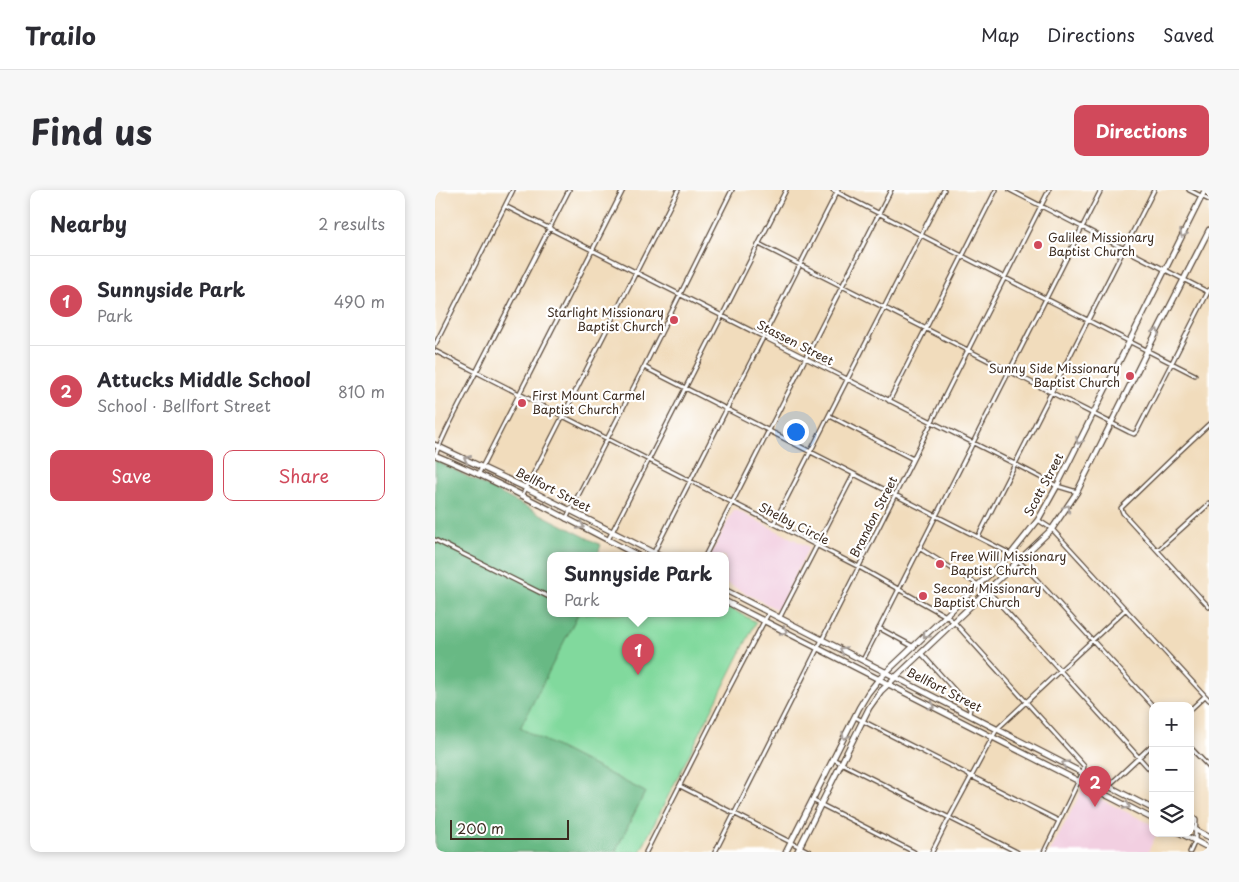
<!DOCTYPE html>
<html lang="en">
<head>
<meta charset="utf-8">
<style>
	:root { --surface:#fff; --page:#f7f7f7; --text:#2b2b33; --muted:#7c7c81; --line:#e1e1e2; --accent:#d1495b }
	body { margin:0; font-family:"Playpen Sans",sans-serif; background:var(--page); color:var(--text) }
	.controls { position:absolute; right:15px; bottom:15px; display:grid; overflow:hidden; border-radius:10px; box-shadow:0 2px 8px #0003 }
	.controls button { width:45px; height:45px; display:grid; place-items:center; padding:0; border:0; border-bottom:1px solid var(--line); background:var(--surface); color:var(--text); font:25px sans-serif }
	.scale { position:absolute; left:15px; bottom:12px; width:119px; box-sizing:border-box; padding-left:5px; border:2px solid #3b2a1e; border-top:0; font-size:14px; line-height:18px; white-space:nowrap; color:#3b2a1e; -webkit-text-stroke:4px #fff; paint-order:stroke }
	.you { position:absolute; left:360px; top:241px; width:18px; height:18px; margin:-12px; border:4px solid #fff; border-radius:50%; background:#1a73e8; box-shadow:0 0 0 8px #1a73e833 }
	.badge { display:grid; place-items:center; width:32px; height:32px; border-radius:50%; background:var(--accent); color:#fff; font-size:16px; font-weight:700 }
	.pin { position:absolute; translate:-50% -41px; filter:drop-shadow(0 1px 2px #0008) }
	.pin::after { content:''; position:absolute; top:26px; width:18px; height:15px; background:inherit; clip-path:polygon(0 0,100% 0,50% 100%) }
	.popup { position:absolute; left:112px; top:362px; width:182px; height:65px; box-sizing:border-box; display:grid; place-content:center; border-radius:10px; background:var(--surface); filter:drop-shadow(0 1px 4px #0005); font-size:16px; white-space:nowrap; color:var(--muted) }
	.popup b { font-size:19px; color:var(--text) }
	.popup::after { content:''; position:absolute; left:50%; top:100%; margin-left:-10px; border:10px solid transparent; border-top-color:var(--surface) }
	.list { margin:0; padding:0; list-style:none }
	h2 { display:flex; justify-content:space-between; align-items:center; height:65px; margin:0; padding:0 20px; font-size:21px }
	h2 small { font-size:16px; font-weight:400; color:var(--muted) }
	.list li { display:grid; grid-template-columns:32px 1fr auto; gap:15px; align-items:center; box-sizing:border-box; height:90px; padding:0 20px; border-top:1px solid var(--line) }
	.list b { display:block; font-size:19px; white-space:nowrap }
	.list p { margin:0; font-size:16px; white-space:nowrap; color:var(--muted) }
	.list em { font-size:16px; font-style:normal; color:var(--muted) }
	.actions { display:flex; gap:10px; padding:15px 20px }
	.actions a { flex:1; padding:11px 0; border:1px solid var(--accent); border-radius:10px; text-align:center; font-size:18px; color:var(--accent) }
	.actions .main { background:var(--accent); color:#fff }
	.icon { flex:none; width:28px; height:28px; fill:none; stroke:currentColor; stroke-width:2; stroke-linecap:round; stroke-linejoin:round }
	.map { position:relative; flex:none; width:774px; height:662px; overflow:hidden; border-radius:10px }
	header { display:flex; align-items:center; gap:30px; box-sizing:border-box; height:70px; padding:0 25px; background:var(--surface); border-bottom:1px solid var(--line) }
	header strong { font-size:24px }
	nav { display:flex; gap:28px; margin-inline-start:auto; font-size:18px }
	.intro { display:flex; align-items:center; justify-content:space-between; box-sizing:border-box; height:120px; padding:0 30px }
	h1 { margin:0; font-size:35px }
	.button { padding:12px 22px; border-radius:10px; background:var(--accent); color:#fff; font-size:18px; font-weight:700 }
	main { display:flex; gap:30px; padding:0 30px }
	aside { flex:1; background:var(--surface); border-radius:10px; box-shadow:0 2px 8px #0003 }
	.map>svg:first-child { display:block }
</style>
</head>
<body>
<header>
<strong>Trailo</strong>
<nav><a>Map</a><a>Directions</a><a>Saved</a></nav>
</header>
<div class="intro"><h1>Find us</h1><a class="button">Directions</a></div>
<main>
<aside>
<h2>Nearby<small>2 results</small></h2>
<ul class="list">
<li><span class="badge">1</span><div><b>Sunnyside Park</b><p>Park</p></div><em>490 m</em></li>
<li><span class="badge">2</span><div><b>Attucks Middle School</b><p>School · Bellfort Street</p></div><em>810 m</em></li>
</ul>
<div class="actions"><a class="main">Save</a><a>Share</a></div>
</aside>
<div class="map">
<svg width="774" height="662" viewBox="0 0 774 662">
	<rect width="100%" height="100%" fill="#fff"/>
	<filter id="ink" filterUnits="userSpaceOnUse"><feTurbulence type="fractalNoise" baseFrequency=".02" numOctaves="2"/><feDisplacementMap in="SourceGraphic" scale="10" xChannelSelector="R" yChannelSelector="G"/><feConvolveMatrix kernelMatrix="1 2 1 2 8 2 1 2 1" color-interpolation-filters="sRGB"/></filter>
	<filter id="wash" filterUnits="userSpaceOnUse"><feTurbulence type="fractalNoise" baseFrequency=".0096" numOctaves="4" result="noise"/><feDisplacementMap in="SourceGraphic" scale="20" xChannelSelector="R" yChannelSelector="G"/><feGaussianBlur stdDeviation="1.12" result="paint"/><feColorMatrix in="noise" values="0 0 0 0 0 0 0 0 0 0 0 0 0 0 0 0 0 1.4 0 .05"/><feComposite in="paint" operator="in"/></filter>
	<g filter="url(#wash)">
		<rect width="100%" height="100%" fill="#f1dcbc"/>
		<!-- built -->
		<path fill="#f2cfe1" d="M299,319l75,38 -31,63 -52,-27 -1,-27h-15z
			M647,600l71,35v8h4l-9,19h-98z"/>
		<!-- green -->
		<path fill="#81d99d" stroke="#5e825e" d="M291,416l30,16 -116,230h-25l30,-60 -125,-64 58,-114h147z"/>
		<!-- forest -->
		<path fill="#68b984" stroke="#527251" d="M0,270l166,85 -4,11h-46v58h27l-58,114 125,64 -30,60h-180z"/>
	</g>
	<g filter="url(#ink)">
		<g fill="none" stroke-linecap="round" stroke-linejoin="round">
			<defs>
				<path id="street" d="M398,0l362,185
					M575,0l198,102
					M754,0l20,10
					M70,16l510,258 42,22 20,6
					M324,54l370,188 5,2 3,-3 72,-141
					M0,155l78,-155
					M0,161l424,216 87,49 8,6 130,144 -1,6 -39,80
					M209,177l367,187 18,17 124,135
					M454,211l107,-211
					M395,226l83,43
					M774,234l-31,29 -57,55 2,5 86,94
					M0,265l12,-26 122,-239
					M43,285l145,-285
					M87,306l156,-306
					M131,329l78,-152 88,-177
					M603,330l14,9 157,171
					M339,333l170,-333
					M543,347l176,-347
					M0,350l116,58
					M173,350l178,-350
					M484,358l69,43 165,182
					M723,360l51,-46
					M217,366l186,-366
					M270,366l186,-366
					M345,427l74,-143
					M444,438l35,19
					M486,463l46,51 3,5 -1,5
					M428,470l238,-470
					M755,520l15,-14
					M420,527l204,104
					M755,557l19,20
					M398,569l184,93
					M245,596l130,66
					M666,603l52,-49
					M377,610l102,52
					M211,662l78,-154 45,-86
					M280,662l253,-502 81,-160
					M497,662l17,-34 48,-89 129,-120
					M755,662l5,-11 1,-21 -6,-6"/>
				<path id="secondary" d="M0,255l91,43 134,68
					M0,265c70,29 137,67 204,101
					M290,400l428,219
					M290,411l428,218
					M755,637l19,10
					M745,643l29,15
					M351,662l73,-144 9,-15 11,-14 132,-125 27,-34 19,-34 148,-296
					M362,662l72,-144 12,-17 171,-162 25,-37 70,-141 62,-121"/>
			</defs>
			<!-- street casing -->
			<use href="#street" stroke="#564536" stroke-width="5.5"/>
			<!-- secondary casing -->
			<use href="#secondary" stroke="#564536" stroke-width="7"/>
			<!-- street -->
			<use href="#street" stroke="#fff" stroke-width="3"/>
			<!-- secondary -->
			<use href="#secondary" stroke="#fff" stroke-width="4.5"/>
		</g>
		<!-- one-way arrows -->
		<defs><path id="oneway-chevron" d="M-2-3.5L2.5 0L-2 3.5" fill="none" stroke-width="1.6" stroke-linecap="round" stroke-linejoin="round" transform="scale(1.25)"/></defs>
		<g stroke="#a79f9a">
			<use href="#oneway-chevron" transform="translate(748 44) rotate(116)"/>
			<use href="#oneway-chevron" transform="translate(721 142) rotate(-63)"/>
			<use href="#oneway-chevron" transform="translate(644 251) rotate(116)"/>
			<use href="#oneway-chevron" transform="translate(32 269) rotate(-155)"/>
			<use href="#oneway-chevron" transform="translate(632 318) rotate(-56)"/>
			<use href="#oneway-chevron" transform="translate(146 336) rotate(27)"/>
			<use href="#oneway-chevron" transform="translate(349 441) rotate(27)"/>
			<use href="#oneway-chevron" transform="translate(491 445) rotate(136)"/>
			<use href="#oneway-chevron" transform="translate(408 460) rotate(-153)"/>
			<use href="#oneway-chevron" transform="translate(497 516) rotate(27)"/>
			<use href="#oneway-chevron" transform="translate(410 546) rotate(117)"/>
			<use href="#oneway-chevron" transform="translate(630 574) rotate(-153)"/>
			<use href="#oneway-chevron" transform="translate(692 616) rotate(27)"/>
		</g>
	</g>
	<!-- markers -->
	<g fill="#d1495b" stroke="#fff" stroke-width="2">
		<circle cx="603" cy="55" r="5"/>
		<circle cx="239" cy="130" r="5"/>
		<circle cx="695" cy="186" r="5"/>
		<circle cx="87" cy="213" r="5"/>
		<circle cx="505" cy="374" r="5"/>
		<circle cx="488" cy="406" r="5"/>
	</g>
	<g text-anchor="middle" stroke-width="4.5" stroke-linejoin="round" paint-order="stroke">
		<!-- poi labels -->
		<g font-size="12" fill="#3b2a1e" stroke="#fff" text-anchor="start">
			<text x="613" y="52">Galilee Missionary<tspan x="613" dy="14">Baptist Church</tspan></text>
			<text x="229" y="127" text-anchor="end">Starlight Missionary<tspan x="229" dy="14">Baptist Church</tspan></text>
			<text x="685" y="183" text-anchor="end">Sunny Side Missionary<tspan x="685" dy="14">Baptist Church</tspan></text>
			<text x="97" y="210">First Mount Carmel<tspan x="97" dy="14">Baptist Church</tspan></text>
			<text x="515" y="371">Free Will Missionary<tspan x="515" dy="14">Baptist Church</tspan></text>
			<text x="498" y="403">Second Missionary<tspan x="498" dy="14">Baptist Church</tspan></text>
		</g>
		<!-- street labels -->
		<g font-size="12" fill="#3b2a1e" stroke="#fff">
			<text transform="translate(360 153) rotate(27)" y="4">Stassen Street</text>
			<text transform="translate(609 295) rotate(-62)" y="4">Scott Street</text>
			<text transform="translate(118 300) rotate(27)" y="4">Bellfort Street</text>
			<text transform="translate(439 327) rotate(-63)" y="4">Brandon Street</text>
			<text transform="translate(359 334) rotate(27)" y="4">Shelby Circle</text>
			<text transform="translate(509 500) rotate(27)" y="4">Bellfort Street</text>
		</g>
	</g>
</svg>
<div class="controls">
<button>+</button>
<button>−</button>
<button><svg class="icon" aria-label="layers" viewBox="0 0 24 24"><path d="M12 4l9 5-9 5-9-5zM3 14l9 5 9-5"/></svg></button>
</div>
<div class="scale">200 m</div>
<div class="you"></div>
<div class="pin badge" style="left:203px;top:485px">1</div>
<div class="popup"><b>Sunnyside Park</b>Park</div>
<div class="pin badge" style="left:660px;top:617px">2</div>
</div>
</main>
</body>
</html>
